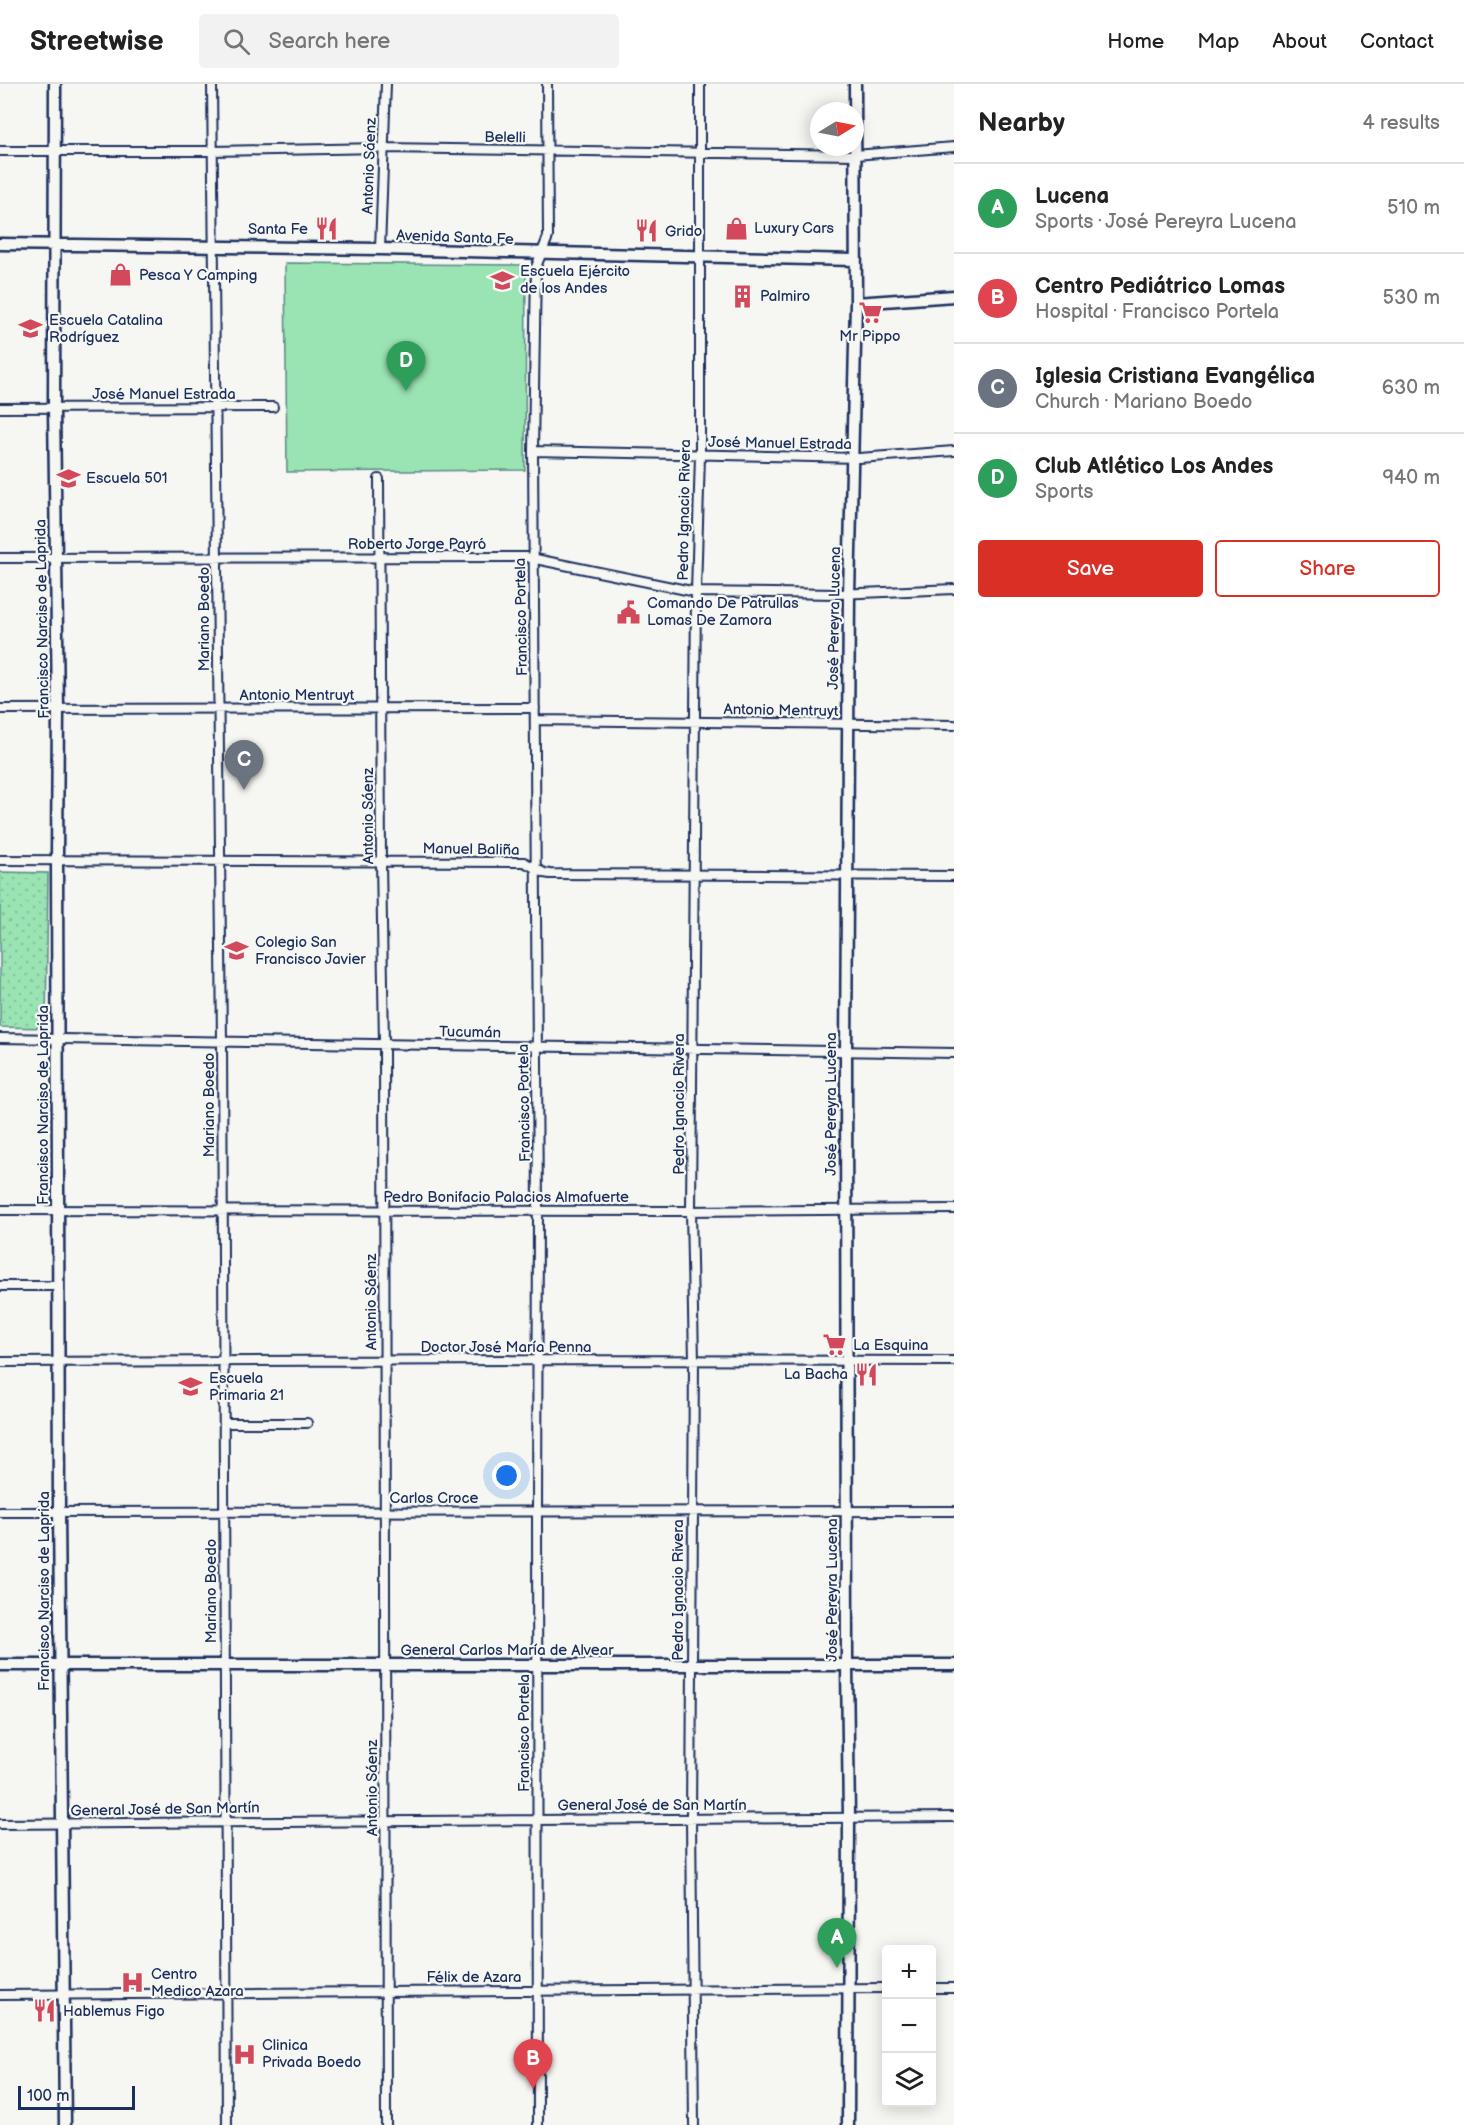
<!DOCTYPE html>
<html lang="en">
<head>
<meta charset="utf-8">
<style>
	:root { --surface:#fff; --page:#f2f2f2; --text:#222; --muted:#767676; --line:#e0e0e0; --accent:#d93025 }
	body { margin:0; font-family:"Balsamiq Sans",sans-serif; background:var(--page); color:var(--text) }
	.controls { position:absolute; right:18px; bottom:18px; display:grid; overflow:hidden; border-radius:6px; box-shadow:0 3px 15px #0003 }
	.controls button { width:54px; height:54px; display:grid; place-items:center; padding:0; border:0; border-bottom:2px solid var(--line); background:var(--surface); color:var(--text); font:30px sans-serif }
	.compass { position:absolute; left:810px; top:18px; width:54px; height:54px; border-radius:50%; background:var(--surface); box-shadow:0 3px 15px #0003; rotate:80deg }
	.scale { position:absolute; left:18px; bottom:15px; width:117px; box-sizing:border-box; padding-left:6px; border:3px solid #1b2f5e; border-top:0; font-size:16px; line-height:21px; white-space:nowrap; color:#1b2f5e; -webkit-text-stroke:4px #f6f6f2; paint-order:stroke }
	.you { position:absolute; left:507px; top:1392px; width:21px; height:21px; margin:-15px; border:4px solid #fff; border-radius:50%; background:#1a73e8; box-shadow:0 0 0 9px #1a73e833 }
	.badge { display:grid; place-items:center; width:39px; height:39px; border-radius:50%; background:var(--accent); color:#fff; font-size:20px; font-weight:700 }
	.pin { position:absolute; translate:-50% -50px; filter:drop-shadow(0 2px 3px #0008) }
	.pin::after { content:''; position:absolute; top:32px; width:21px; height:18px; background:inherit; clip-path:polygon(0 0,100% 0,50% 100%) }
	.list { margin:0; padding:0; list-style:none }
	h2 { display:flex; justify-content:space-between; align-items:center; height:78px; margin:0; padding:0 24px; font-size:26px }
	h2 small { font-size:20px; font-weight:400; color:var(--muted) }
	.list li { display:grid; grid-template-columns:39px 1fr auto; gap:18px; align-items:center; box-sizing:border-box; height:90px; padding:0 24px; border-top:2px solid var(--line) }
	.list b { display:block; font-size:22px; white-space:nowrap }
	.list p { margin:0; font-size:20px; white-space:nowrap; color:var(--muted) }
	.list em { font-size:20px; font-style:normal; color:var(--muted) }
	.actions { display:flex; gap:12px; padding:18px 24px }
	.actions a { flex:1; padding:14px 0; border:2px solid var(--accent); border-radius:6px; text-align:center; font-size:21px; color:var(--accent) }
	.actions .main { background:var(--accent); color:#fff }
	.icon { flex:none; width:33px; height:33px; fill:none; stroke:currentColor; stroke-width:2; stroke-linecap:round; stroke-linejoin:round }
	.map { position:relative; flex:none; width:954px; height:2041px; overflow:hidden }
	header { display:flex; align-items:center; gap:36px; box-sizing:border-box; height:84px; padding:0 30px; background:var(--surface); border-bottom:2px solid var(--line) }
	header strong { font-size:28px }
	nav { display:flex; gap:33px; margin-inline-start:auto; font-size:21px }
	.search { width:420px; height:54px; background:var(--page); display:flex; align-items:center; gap:15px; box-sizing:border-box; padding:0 21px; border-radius:6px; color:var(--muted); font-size:22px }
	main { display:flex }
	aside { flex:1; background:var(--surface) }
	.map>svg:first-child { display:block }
</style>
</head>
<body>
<header>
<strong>Streetwise</strong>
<div class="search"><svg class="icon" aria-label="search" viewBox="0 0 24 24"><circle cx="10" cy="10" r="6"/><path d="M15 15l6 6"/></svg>Search here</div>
<nav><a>Home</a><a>Map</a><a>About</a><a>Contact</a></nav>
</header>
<main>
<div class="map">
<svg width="954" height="2041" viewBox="0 0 954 2041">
	<defs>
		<pattern id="park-dots" width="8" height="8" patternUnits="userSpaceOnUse" patternTransform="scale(1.5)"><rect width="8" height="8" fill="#9ae3b2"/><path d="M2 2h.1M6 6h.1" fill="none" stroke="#84c39c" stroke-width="1.8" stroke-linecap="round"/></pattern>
	</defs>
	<rect width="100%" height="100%" fill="#f6f6f2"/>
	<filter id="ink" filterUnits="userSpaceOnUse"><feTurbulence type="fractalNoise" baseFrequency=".0167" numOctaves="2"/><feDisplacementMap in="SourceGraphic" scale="12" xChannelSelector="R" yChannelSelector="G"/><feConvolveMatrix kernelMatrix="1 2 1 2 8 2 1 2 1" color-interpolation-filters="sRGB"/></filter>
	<g filter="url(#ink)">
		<!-- park -->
		<path fill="url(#park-dots)" stroke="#5a8988" stroke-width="1.5" d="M0,788l48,1 -2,155 -46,-1z"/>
		<!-- garden -->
		<path fill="#9ae3b2" stroke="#5a8988" stroke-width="1.5" d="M285,179l241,2 -1,205 -238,2z"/>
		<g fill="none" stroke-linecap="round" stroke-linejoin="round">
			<defs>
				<path id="street" d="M212,0l10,958 5,1083
					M0,67h213l170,-3 472,7 99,-8
					M380,165l6,-165
					M0,324l273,-1
					M533,367l326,7 95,-7
					M379,395l2,382 3,183 2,1081
					M0,474l526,-1 170,35 142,2 116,-5
					M0,625l535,-1
					M535,636l419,5
					M0,776l524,2 20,11 6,1 404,2
					M0,954l954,15
					M0,1126l685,1 269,-2
					M0,1202h58
					M0,1278l539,-2 415,1
					M224,1339h83
					M0,1428l954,-1
					M0,1740l954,-7
					M932,1904h22
					M0,1911l886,-7
					M538,2041l-1,-614 1,-299 -5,-761 3,-184 12,-30 -1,-153
					M694,2041l-3,-306 3,-458 -3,-150 5,-619 4,-137v-371"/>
				<path id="secondary" d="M55,0l-1,324 4,301 -1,151 2,652 6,613
					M0,160l380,5 475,11
					M856,219l98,-7
					M0,1581h954
					M848,2041l1,-308 -2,-151 -1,-614 3,-458 7,-291 -1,-219"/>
			</defs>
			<!-- street casing -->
			<use href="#street" stroke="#1b2f5e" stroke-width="12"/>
			<!-- secondary casing -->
			<use href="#secondary" stroke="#1b2f5e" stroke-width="15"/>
			<!-- street -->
			<use href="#street" stroke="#f6f6f2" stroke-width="8"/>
			<!-- secondary -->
			<use href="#secondary" stroke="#f6f6f2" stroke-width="10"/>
		</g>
	</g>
	<!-- icons -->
	<defs>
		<symbol id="shop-bare" viewBox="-9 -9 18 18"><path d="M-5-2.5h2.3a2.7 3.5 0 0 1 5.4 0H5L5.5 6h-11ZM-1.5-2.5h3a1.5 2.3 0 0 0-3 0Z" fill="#d1495b" stroke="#f6f6f2" stroke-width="2.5" paint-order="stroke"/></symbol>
		<symbol id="restaurant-bare" viewBox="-9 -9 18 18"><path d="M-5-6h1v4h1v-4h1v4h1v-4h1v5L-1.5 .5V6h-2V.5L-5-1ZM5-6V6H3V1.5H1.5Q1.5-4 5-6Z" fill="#d1495b" stroke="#f6f6f2" stroke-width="2.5" paint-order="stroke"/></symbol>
		<symbol id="school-bare" viewBox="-9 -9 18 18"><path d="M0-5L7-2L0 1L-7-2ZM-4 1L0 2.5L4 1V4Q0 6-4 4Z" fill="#d1495b" stroke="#f6f6f2" stroke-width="2.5" paint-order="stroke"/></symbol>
		<symbol id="building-bare" viewBox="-9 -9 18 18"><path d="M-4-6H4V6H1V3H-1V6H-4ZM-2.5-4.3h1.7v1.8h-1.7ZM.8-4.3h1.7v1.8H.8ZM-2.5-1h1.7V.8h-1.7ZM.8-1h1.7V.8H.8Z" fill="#d1495b" stroke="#f6f6f2" stroke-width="2.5" paint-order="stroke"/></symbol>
		<symbol id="supermarket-bare" viewBox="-9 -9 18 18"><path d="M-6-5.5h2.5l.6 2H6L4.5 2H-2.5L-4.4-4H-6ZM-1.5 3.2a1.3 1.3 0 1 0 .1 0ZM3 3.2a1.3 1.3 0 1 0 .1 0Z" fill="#d1495b" stroke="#f6f6f2" stroke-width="2.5" paint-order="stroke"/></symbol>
		<symbol id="civic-bare" viewBox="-9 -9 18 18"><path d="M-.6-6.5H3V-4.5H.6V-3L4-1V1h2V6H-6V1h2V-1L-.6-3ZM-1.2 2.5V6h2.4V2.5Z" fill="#d1495b" stroke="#f6f6f2" stroke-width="2.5" paint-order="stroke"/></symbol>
		<symbol id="hospital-bare" viewBox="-9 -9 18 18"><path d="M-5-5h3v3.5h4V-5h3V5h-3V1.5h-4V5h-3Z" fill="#d1495b" stroke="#f6f6f2" stroke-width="2.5" paint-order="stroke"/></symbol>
	</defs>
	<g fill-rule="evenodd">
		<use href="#shop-bare" x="720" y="128" width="33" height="33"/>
		<use href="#restaurant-bare" x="310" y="128" width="33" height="33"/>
		<use href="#restaurant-bare" x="630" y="130" width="33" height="33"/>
		<use href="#shop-bare" x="104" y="174" width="33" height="33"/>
		<use href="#school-bare" x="486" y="180" width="33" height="33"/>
		<use href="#building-bare" x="726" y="196" width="33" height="33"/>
		<use href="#supermarket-bare" x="854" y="212" width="33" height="33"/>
		<use href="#school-bare" x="14" y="228" width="33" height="33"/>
		<use href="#school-bare" x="52" y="378" width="33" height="33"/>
		<use href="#civic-bare" x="612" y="512" width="33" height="33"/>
		<use href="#school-bare" x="220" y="850" width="33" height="33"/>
		<use href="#supermarket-bare" x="818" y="1244" width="33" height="33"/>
		<use href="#restaurant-bare" x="850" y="1274" width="33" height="33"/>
		<use href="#school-bare" x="174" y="1286" width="33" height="33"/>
		<use href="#hospital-bare" x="116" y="1882" width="33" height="33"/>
		<use href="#restaurant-bare" x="28" y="1910" width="33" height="33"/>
		<use href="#hospital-bare" x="228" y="1954" width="33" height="33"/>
	</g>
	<g text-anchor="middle" stroke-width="4.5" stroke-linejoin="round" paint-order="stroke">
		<!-- street labels -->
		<g font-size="15" fill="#1b2f5e" stroke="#f6f6f2">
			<text transform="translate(505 53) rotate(1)" y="5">Belelli</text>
			<text transform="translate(369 82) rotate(-88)" y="5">Antonio Sáenz</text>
			<text transform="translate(455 153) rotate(2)" y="5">Avenida Santa Fe</text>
			<text x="164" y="315">José Manuel Estrada</text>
			<text transform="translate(780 359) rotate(1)" y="5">José Manuel Estrada</text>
			<text transform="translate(684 426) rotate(-89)" y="5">Pedro Ignacio Rivera</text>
			<text x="417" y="465">Roberto Jorge Payró</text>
			<text transform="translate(521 533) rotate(-91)" y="5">Francisco Portela</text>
			<text transform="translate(834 534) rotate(-89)" y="5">José Pereyra Lucena</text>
			<text transform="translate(42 535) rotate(-91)" y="5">Francisco Narciso de Laprida</text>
			<text transform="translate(204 535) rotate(-90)" y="5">Mariano Boedo</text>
			<text x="297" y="616">Antonio Mentruyt</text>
			<text transform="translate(781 626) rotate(1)" y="5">Antonio Mentruyt</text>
			<text transform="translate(368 732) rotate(-90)" y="5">Antonio Sáenz</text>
			<text transform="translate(471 765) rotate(1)" y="5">Manuel Baliña</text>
			<text transform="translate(470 948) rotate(1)" y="5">Tucumán</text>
			<text transform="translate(524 1019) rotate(-91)" y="5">Francisco Portela</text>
			<text transform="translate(679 1020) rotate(-90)" y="5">Pedro Ignacio Rivera</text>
			<text transform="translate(831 1020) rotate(-90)" y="5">José Pereyra Lucena</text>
			<text transform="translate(43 1021) rotate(-90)" y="5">Francisco Narciso de Laprida</text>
			<text transform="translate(209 1021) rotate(-90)" y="5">Mariano Boedo</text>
			<text x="506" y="1118">Pedro Bonifacio Palacios Almafuerte</text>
			<text transform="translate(371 1218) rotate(-90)" y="5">Antonio Sáenz</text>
			<text x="506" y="1268">Doctor José María Penna</text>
			<text x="434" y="1419">Carlos Croce</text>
			<text transform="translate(678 1506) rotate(-90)" y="5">Pedro Ignacio Rivera</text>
			<text transform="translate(832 1506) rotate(-90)" y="5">José Pereyra Lucena</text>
			<text transform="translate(44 1507) rotate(-90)" y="5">Francisco Narciso de Laprida</text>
			<text transform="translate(211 1507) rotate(-90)" y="5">Mariano Boedo</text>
			<text x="507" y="1571">General Carlos María de Alvear</text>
			<text transform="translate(524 1649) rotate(-90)" y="5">Francisco Portela</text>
			<text transform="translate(372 1704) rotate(-90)" y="5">Antonio Sáenz</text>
			<text x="652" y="1726">General José de San Martín</text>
			<text transform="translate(165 1725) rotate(-1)" y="5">General José de San Martín</text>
			<text x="474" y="1898">Félix de Azara</text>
		</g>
		<!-- poi labels -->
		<g font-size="15" fill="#1b2f5e" stroke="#f6f6f2" text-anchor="start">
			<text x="754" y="149">Luxury Cars</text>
			<text x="308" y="150" text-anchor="end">Santa Fe</text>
			<text x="665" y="152">Grido</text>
			<text x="520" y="192">Escuela Ejército<tspan x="520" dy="17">de los Andes</tspan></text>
			<text x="139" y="196">Pesca Y Camping</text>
			<text x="760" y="217">Palmiro</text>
			<text x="49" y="241">Escuela Catalina<tspan x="49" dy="17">Rodríguez</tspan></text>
			<text x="870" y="257" text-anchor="middle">Mr Pippo</text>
			<text x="86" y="399">Escuela 501</text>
			<text x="647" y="524">Comando De Patrullas<tspan x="647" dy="17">Lomas De Zamora</tspan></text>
			<text x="255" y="863">Colegio San<tspan x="255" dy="17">Francisco Javier</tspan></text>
			<text x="853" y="1266">La Esquina</text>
			<text x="848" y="1295" text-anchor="end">La Bacha</text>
			<text x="209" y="1299">Escuela<tspan x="209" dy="17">Primaria 21</tspan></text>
			<text x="151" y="1895">Centro<tspan x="151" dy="17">Medico Azara</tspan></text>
			<text x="63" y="1932">Hablemus Figo</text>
			<text x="262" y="1966">Clinica<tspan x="262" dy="17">Privada Boedo</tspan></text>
		</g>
	</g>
</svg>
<div class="controls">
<button>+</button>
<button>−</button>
<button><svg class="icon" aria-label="layers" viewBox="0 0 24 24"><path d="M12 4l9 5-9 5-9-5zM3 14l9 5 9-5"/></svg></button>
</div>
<svg class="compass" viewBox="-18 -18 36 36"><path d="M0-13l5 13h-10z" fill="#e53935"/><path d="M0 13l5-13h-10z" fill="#767676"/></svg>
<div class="scale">100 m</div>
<div class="you"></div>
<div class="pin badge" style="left:837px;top:1884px;background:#2e9e5b">A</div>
<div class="pin badge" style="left:533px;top:2005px;background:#e0444e">B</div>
<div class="pin badge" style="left:244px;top:706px;background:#6b7280">C</div>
<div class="pin badge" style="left:406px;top:307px;background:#2e9e5b">D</div>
</div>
<aside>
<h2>Nearby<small>4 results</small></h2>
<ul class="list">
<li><span class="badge" style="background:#2e9e5b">A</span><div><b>Lucena</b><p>Sports · José Pereyra Lucena</p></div><em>510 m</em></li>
<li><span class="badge" style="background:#e0444e">B</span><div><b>Centro Pediátrico Lomas</b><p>Hospital · Francisco Portela</p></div><em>530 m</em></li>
<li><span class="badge" style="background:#6b7280">C</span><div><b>Iglesia Cristiana Evangélica</b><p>Church · Mariano Boedo</p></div><em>630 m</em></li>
<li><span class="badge" style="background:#2e9e5b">D</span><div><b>Club Atlético Los Andes</b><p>Sports</p></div><em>940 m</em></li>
</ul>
<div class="actions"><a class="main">Save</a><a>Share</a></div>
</aside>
</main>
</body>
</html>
